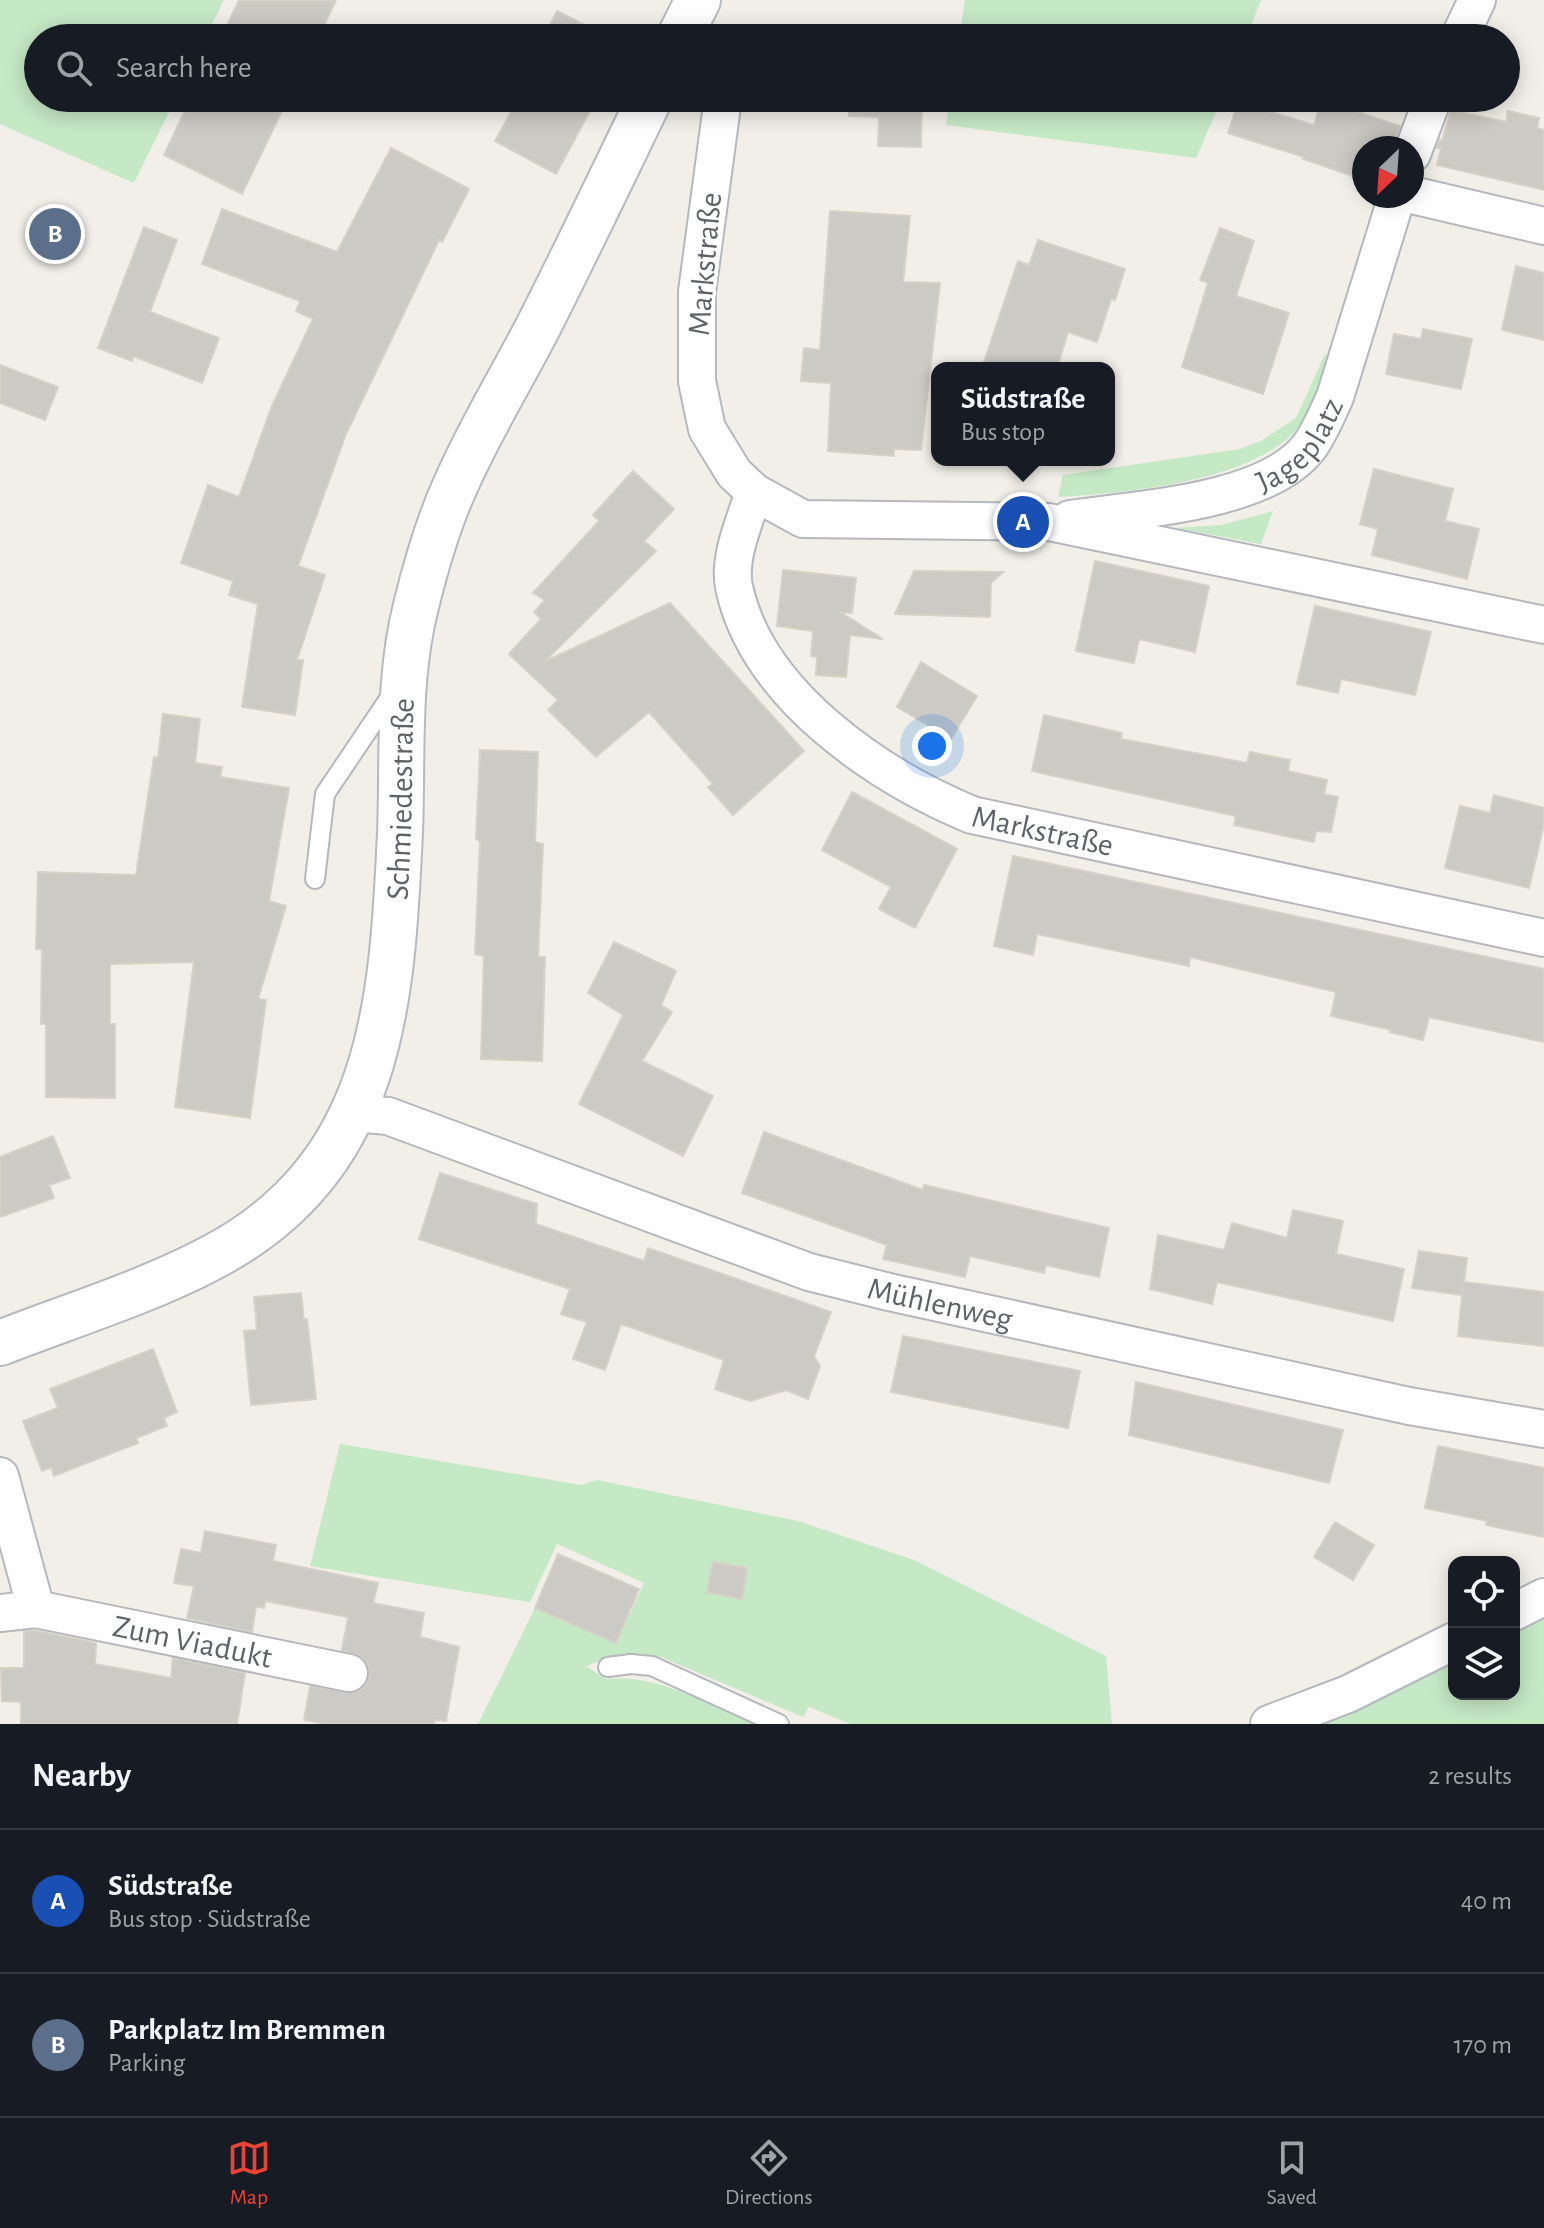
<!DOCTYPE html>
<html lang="en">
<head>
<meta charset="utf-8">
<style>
	:root { --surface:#171b24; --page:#242831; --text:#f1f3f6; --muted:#9ea1a6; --line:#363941; --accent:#ea4335 }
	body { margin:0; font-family:"Alegreya Sans",sans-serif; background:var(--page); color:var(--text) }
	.controls { position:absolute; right:24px; bottom:24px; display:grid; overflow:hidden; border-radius:16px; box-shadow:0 4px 20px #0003 }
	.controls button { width:72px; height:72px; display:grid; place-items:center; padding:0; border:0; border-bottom:2px solid var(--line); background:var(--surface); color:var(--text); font:40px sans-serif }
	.compass { position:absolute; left:1352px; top:136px; width:72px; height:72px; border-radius:50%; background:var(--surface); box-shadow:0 4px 20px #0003; rotate:205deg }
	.you { position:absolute; left:932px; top:746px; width:28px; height:28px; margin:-20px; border:6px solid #fff; border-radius:50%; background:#1a73e8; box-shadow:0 0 0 12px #1a73e833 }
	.badge { display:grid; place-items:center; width:52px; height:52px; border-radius:50%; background:var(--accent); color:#fff; font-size:26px; font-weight:700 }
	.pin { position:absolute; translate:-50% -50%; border:4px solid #fff; box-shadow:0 2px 8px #0006 }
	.popup { position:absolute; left:931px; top:362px; width:184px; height:104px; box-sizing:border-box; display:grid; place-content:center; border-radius:16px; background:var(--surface); filter:drop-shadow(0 2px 6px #0005); font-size:26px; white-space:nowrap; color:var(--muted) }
	.popup b { font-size:30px; color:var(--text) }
	.popup::after { content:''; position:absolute; left:50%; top:100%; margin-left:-16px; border:16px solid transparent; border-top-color:var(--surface) }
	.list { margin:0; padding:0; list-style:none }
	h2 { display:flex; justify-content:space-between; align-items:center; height:104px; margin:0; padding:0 32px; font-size:34px }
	h2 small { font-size:26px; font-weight:400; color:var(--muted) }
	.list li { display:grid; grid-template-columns:52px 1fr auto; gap:24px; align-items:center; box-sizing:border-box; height:144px; padding:0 32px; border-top:2px solid var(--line) }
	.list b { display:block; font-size:30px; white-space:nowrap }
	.list p { margin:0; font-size:26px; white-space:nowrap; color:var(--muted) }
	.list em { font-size:26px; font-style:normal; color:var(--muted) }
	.icon { flex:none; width:44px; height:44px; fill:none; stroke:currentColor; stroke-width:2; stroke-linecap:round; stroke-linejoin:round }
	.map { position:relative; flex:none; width:1544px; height:1724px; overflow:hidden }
	.search { position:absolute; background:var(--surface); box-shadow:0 4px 20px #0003; left:24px; right:24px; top:24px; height:88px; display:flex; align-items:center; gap:20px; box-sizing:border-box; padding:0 28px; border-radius:44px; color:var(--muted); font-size:30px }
	.sheet { height:392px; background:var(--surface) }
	nav { display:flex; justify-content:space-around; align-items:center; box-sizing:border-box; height:112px; border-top:2px solid var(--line); background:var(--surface); font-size:22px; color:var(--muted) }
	nav a { display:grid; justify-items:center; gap:4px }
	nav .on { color:var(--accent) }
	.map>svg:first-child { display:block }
</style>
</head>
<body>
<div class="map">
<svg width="1544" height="1724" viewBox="0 0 1544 1724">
	<rect width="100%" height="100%" fill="#f1efe8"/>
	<!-- green -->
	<path fill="#c5e8c5" d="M0,0h224l-19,38h-167v60h138l-42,85 -134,-59z
		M965,0h296l-15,38h-287z
		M950,98h272l-26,60 -250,-33z
		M1325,354l7,3c-10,25 -17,51 -35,72 -46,53 -172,64 -239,68l5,-22 177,-26 21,-8 35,-23z
		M1273,511l-12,33 -85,-16 46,-3z
		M340,1444l241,41 16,-5 201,41 116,39 192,96 6,68h-262l-41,-17 -6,10 -142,-60 -41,-3 -34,12 20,13c51,-6 102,26 149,45h-277l57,-116 81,35 28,-60 -87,-39 -27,58 -220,-36z
		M1544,1615v109h-241l151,-67v37h60v-65z"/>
	<!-- building -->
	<path fill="#cccac5" stroke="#d6d1c6" stroke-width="2" d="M239,0h97l-18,38h-97z
		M557,11l53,27h-67z
		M850,25l73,2v11h-73z
		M191,98h97l-46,96 -78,-39z
		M519,98h65l-3,6 10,5 -35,65 -61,-33z
		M849,98h73l-1,49 -43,-1 1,-29 -30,-1z
		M1322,100l78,26 -8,22h-28v32l-61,-21 1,-2 -76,-24 10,-31 76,23z
		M1451,110l55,12 2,-11 31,7 -2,10 7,2v60l-107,-25 4,-17h-4l3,-8 2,1z
		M391,148l78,41 -27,53 -3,-2 -93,194 -48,132 27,9 -28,85h6l-8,55 -53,-8 16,-103 -29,-9 4,-14 -52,-18 27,-78 31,12 33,-91 41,-87 -17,-8 4,-10 -98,-37 20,-55 115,43z
		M830,211l80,5 -7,66 37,1 -19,167 -27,-1v7l-66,-5 3,-68 -30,-2 3,-33 16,2z
		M144,227l33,13 -27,72 69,26 -17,45 -69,-27 -1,5 -34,-13z
		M1220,228l34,13 -18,55 53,17 -26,81 -81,-27 26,-84 -8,-3z
		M1038,240l87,29 -10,31 -4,-1 -14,43 -29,-10 -11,36h-75l36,-107 11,4z
		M1516,266l28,7v67l-42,-10z
		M1423,329l49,10 -11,50 -75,-15 8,-40 27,5z
		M0,365l58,22 -13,33 -45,-17z
		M1374,469l79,20 -8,32 34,8 -12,50 -95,-24 6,-26 -18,-5z
		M633,471l41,38 -30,32 12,10 -112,111 126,-59 134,148 -71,64 -25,-28 5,-3 -64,-72 -53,45 -48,-47 10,-10 -49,-46 32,-35 -7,-7 11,-12 -12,-7 66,-72 -6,-6z
		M1095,561l114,25 -14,66 -56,-13 -5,24 -58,-12z
		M783,570l73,8 -4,35 -12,-1 43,27 -33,-4 -4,42 -30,-2 1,-18 -6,-1 2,-25 -36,-5z
		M914,571l89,1 -12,11 -1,34 -95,-3z
		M1315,606l116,26 -16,63 -74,-16 -3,14 -41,-9z
		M921,662l56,34 -26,43 -54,-32z
		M163,714l37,5 -5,44 27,4 -2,10 69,11 -20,113 17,5 -28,93 8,1 -16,118 -75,-11 19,-145 -84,2v60h5v74l-69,-1v-73h-5l1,-75h-6l2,-77 98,3 18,-118 4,1z
		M1044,715l78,18 -1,6 126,24 3,-11 40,8 -2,11 39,9 -3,14 14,3 -7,35 -15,-1 -2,11 -80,-17 2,-9 -204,-45z
		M480,750l58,2 -3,90 8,2 -5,113h7l-3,104 -61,-2 3,-103 -9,-2 5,-113 -4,-2z
		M852,792l105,57 -42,79 -36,-19 12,-22 -69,-37z
		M1494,795l50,13v16l-15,64 -84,-20 15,-62 30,7z
		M1013,856l531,113v73l-115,-25 -6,23 -33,-8 1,-2 -60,-14 5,-24 -146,-35 -1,9 -152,-32 -4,21 -39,-9z
		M614,942l62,29 -15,34 11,7 -30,49 71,35 -30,60 -104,-52 44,-89 -35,-22z
		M764,1132l159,58 1,-5 185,43 -10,49 -53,-12 -2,8 -74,-17 -5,21 -82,-18 4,-14 -145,-52z
		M53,1136l17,42 -21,7 5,13 -54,19v-60z
		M440,1173l97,31 -1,20 108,37 4,-13 183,64 -17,44 6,10 -12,33 -22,-9 -36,11 -35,-12 9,-29 -103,-36 -16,46 -32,-11 14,-37 -26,-8 9,-25 -151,-50z
		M1293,1210l50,11 -7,33 68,15 -11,52 -176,-39 -5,22 -62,-15 8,-54 66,15 8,-27 55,15z
		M1419,1251l48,7 -3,24 80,10v54l-86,-10 5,-50 -1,9 -50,-7z
		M301,1293l3,27 3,-1 9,80 -65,6 -7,-74 13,-1 -3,-33z
		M903,1336l177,35 -12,57 -177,-36z
		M153,1349l24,63 -13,6 3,8 -31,12 2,5 -84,33 -3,-9 -9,4 -19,-50 35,-13 -8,-19z
		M1136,1382l207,48 -14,53 -200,-48z
		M1438,1446l106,22v69l-58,-12 1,-4 -62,-13z
		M1335,1522l39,23 -21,35 -39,-23z
		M205,1531l71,14 -3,16 105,22 -5,20 51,10 -4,24 39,10 -13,74 -11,-1 -1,4h-107l-23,-4 6,-34 45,7 9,-6 5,-9v-11l-6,-9 -21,-8 6,-33 -83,-16 -1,7 -8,-2 -4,26 -65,-14 7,-32 -20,-3 7,-34 20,4z
		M558,1554l81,35 -23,54 -81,-35z
		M713,1562l34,6 -5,31 -35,-7z
		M24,1631h14l58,12 -1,21 76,14 2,-20 72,15 -8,51h-216v-22l-19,-1 -1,-33h23z"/>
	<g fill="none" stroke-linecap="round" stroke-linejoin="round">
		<defs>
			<path id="lane" d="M315,879l10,-85 68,-101
				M608,1667l23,-3 21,2 127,58"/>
			<g id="street">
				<path d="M1459,38l18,-38"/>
				<path d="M723,98l-26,194v89l10,48 27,44 20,19 49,27 246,3 495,103"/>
				<path d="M1412,154l21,-56"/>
				<path d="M1412,195l132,31"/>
				<path id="s1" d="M754,492c-9,29 -26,65 -20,95 23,108 144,189 238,228l572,123"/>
				<path id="s2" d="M1070,519c67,-10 196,-16 239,-72 11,-15 18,-33 26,-50l62,-201"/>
				<path id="s3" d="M354,1113l34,3 421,156 80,20 520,114 135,23"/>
				<path d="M0,1476l36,133"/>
				<path d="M1514,1612l30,-15"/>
				<path id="s4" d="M0,1613l36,-4 313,64"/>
				<path d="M1269,1724l79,-30 106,-53"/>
			</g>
			<g id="secondary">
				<path d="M679,38l19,-38"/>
				<path id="s5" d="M0,1343c69,-27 147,-51 211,-85 172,-90 181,-253 189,-425 3,-75 -3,-153 16,-227 10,-41 22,-83 40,-122 24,-55 57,-108 84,-161 38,-75 74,-150 110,-225"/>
			</g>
		</defs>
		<!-- lane casing -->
		<use href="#lane" stroke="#b5b8bc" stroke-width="22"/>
		<!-- street casing -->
		<use href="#street" stroke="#b5b8bc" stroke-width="40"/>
		<!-- secondary casing -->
		<use href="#secondary" stroke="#b6babf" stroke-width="48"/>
		<!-- lane -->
		<use href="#lane" stroke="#fff" stroke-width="18"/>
		<!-- street -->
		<use href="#street" stroke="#fff" stroke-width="36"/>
		<!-- secondary -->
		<use href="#secondary" stroke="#fff" stroke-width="44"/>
	</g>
	<g text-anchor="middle" stroke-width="7" stroke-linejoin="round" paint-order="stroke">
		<!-- street labels -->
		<g font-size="32" fill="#5f6368" stroke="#fff">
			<text transform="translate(704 264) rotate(-85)" y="11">Markstraße</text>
			<text dy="11" stroke="none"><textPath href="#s2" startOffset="250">Jageplatz</textPath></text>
			<text dy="11" stroke="none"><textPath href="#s5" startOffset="754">Schmiedestraße</textPath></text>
			<text dy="11" stroke="none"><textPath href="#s1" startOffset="512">Markstraße</textPath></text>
			<text dy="11" stroke="none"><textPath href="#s3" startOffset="618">Mühlenweg</textPath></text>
			<text dy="11" stroke="none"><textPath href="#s4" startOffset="196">Zum Viadukt</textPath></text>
		</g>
	</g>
</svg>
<div class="controls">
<button><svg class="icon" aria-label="locate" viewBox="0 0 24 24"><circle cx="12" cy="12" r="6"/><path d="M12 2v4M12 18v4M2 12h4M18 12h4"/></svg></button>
<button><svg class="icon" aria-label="layers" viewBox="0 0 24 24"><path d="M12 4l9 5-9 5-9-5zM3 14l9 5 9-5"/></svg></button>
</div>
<svg class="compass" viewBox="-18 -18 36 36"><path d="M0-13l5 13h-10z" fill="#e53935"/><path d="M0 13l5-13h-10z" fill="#9ea1a6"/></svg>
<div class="you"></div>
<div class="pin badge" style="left:1023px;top:522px;background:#1a4fb4">A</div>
<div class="popup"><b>Südstraße</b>Bus stop</div>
<div class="pin badge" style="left:55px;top:234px;background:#5c6f8a">B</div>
<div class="search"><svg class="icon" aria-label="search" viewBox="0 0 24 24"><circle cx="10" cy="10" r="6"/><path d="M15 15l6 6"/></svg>Search here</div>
</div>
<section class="sheet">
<h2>Nearby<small>2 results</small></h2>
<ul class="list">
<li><span class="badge" style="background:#1a4fb4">A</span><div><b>Südstraße</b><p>Bus stop · Südstraße</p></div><em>40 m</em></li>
<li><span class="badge" style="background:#5c6f8a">B</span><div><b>Parkplatz Im Bremmen</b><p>Parking</p></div><em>170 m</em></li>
</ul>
</section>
<nav>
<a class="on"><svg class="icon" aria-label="map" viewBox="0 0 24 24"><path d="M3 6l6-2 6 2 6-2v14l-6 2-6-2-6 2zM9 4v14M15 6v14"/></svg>Map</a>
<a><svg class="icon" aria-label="directions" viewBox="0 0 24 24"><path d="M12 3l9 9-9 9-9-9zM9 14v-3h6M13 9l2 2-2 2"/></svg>Directions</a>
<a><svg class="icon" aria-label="saved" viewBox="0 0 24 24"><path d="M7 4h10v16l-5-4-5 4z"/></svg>Saved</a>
</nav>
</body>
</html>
